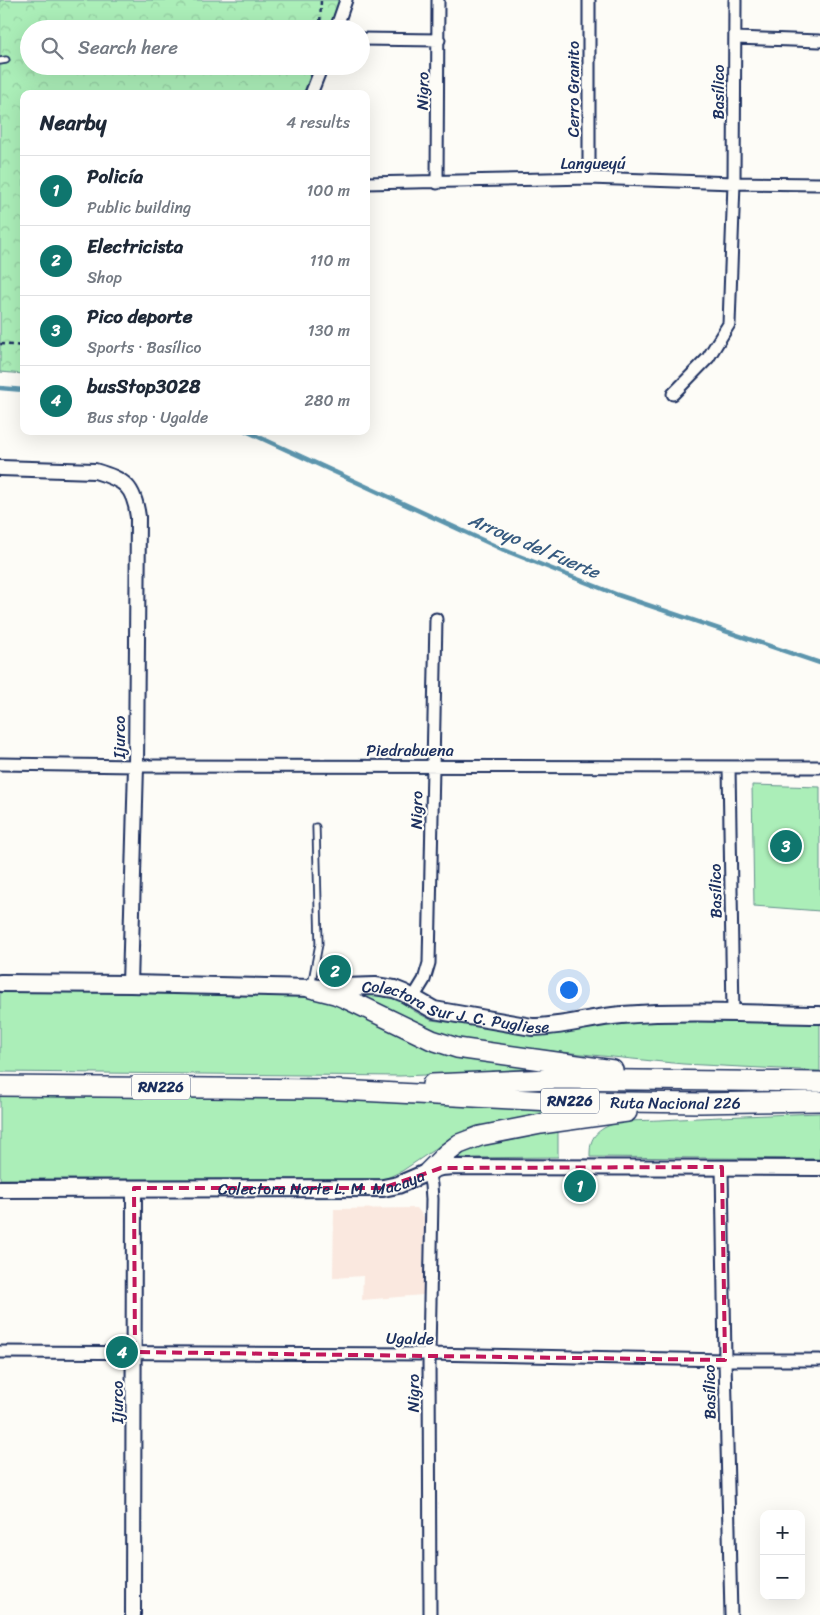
<!DOCTYPE html>
<html lang="en">
<head>
<meta charset="utf-8">
<style>
	:root { --surface:#fff; --page:#f2f2f3; --text:#1f2937; --muted:#747a83; --line:#e0e1e3; --accent:#0f766e }
	body { margin:0; font-family:Sriracha,sans-serif; background:var(--page); color:var(--text) }
	.controls { position:absolute; right:15px; bottom:15px; display:grid; overflow:hidden; border-radius:10px; box-shadow:0 5px 20px #0002 }
	.controls button { width:45px; height:45px; display:grid; place-items:center; padding:0; border:0; border-bottom:1px solid var(--line); background:var(--surface); color:var(--text); font:25px sans-serif }
	.you { position:absolute; left:568px; top:989px; width:18px; height:18px; margin:-12px; border:4px solid #fff; border-radius:50%; background:#1a73e8; box-shadow:0 0 0 8px #1a73e833 }
	.badge { display:grid; place-items:center; width:32px; height:32px; border-radius:50%; background:var(--accent); color:#fff; font-size:16px; font-weight:700 }
	.pin { position:absolute; translate:-50% -50%; border:2px solid #fff; box-shadow:0 1px 5px #0006 }
	.list { margin:0; padding:0; list-style:none }
	h2 { display:flex; justify-content:space-between; align-items:center; height:65px; margin:0; padding:0 20px; font-size:21px }
	h2 small { font-size:16px; font-weight:400; color:var(--muted) }
	.list li { display:grid; grid-template-columns:32px 1fr auto; gap:15px; align-items:center; box-sizing:border-box; height:70px; padding:0 20px; border-top:1px solid var(--line) }
	.list b { display:block; font-size:19px; white-space:nowrap }
	.list p { margin:0; font-size:16px; white-space:nowrap; color:var(--muted) }
	.list em { font-size:16px; font-style:normal; color:var(--muted) }
	.icon { flex:none; width:28px; height:28px; fill:none; stroke:currentColor; stroke-width:2; stroke-linecap:round; stroke-linejoin:round }
	.map { position:relative; flex:none; width:820px; height:1615px; overflow:hidden }
	.search { position:absolute; background:var(--surface); box-shadow:0 5px 20px #0002; left:20px; top:20px; width:350px; height:55px; display:flex; align-items:center; gap:12px; box-sizing:border-box; padding:0 18px; border-radius:28px; color:var(--muted); font-size:19px }
	.panel { position:absolute; background:var(--surface); box-shadow:0 5px 20px #0002; left:20px; top:90px; width:350px; height:345px; border-radius:10px }
	.map>svg:first-child { display:block }
</style>
</head>
<body>
<div class="map">
<svg width="820" height="1615" viewBox="0 0 820 1615">
	<defs>
		<pattern id="forest-crowns" width="20" height="18" patternUnits="userSpaceOnUse" patternTransform="scale(1.25)"><rect width="20" height="18" fill="#abeeb8"/><path d="M2 6a3 3 0 1 1 6 0M12 15a3 3 0 1 1 6 0" fill="none" stroke="#93cca1"/></pattern>
	</defs>
	<rect width="100%" height="100%" fill="#fdfcf7"/>
	<filter id="ink" filterUnits="userSpaceOnUse"><feTurbulence type="fractalNoise" baseFrequency=".02" numOctaves="2"/><feDisplacementMap in="SourceGraphic" scale="10" xChannelSelector="R" yChannelSelector="G"/><feConvolveMatrix kernelMatrix="1 2 1 2 8 2 1 2 1" color-interpolation-filters="sRGB"/></filter>
	<g filter="url(#ink)">
		<!-- built -->
		<path fill="#fae8df" d="M417,1208l7,9 -1,78 -61,5 1,-24 -30,2 1,-69z"/>
		<!-- green -->
		<path fill="#abeeb8" stroke="#638e8b" d="M752,785l68,2v124l-66,-5z
			M0,988l294,6 29,5 221,69 -94,6 -50,2 -400,-4z
			M361,993l22,1 14,5 17,12 17,9 88,11 93,-9 48,-1 160,2v48l-137,-7 -202,-20 -24,-4 -33,-13 -31,-17 -26,-11z
			M0,1096l362,4 99,6 124,4 -119,22 -16,7 -48,32 -17,8h-385z
			M820,1113v46l-230,-2c0,-14 1,-21 14,-29 15,-9 39,-7 56,-8 53,-3 107,-5 160,-7z
			M558,1129v28l-98,1 -2,-5 3,-5z"/>
		<!-- forest -->
		<path fill="url(#forest-crowns)" stroke="#638e8b" d="M0,0h340l-12,29h-299v37h285l-11,28h-279v280l-24,-2z"/>
		<g fill="none" stroke-linecap="round" stroke-linejoin="round">
			<!-- stream -->
			<path stroke="#5c95ad" stroke-width="4.5" d="M0,388l24,2
				M246,431l258,119 114,45 202,68"/>
			<defs>
				<path id="service" d="M0,61l6,-1
					M311,986l8,-42 -3,-117"/>
				<path id="minor" d="M589,0v178
					M336,29l10,-29
					M735,38l85,3
					M361,39l78,1
					M311,94l11,-28
					M366,183l223,-5 145,5 86,1
					M437,183l1,-183
					M673,394l35,-36 21,-34 5,-141 1,-183
					M0,764l136,2 684,1
					M729,767l4,247
					M413,998l11,-18 5,-17 7,-344
					M722,1167l3,193 6,255
					M428,1172l3,13 1,14 -3,155 1,261
					M0,1352l429,2 296,6h95"/>
				<path id="tertiary" d="M0,468l95,3c30,9 39,15 43,46l-2,249 -6,218
					M428,1172l13,-4 13,-1 366,1
					M133,1615l1,-427"/>
				<g id="secondary">
					<path id="s1" d="M0,983l130,1 181,4 64,-2 19,3 10,4 30,17 98,17c31,0 60,-10 90,-12 65,-5 133,-1 198,0"/>
					<path id="s2" d="M0,1189l383,-1 15,-3 30,-13"/>
				</g>
				<g id="trunk">
					<path d="M311,988l24,6 14,6 83,40 25,8 156,22"/>
					<path d="M432,1084l118,-5 270,3"/>
					<path id="s3" d="M0,1086l321,3 230,12 149,2 120,-2"/>
					<path d="M428,1172l19,-19 12,-9 21,-8 61,-12 86,-12"/>
				</g>
			</defs>
			<!-- service casing -->
			<use href="#service" stroke="#1b2f5e" stroke-width="9"/>
			<!-- minor casing -->
			<use href="#minor" stroke="#1b2f5e" stroke-width="15"/>
			<!-- tertiary casing -->
			<use href="#tertiary" stroke="#1b2f5e" stroke-width="18"/>
			<!-- secondary casing -->
			<use href="#secondary" stroke="#1b2f5e" stroke-width="20"/>
			<!-- trunk casing -->
			<use href="#trunk" stroke="#1b2f5e" stroke-width="22"/>
			<!-- path -->
			<path stroke="#1b2f5e" stroke-width="2.5" stroke-dasharray="4 4" stroke-linecap="butt" d="M320,29l1,-29
				M0,344l24,2"/>
			<!-- service -->
			<use href="#service" stroke="#fdfcf7" stroke-width="5.5"/>
			<!-- minor -->
			<use href="#minor" stroke="#fdfcf7" stroke-width="11"/>
			<!-- tertiary -->
			<use href="#tertiary" stroke="#fdfcf7" stroke-width="14"/>
			<!-- secondary -->
			<use href="#secondary" stroke="#fdfcf7" stroke-width="16"/>
			<!-- trunk -->
			<use href="#trunk" stroke="#fdfcf7" stroke-width="19"/>
		</g>
	</g>
	<!-- marked area -->
	<path fill="none" stroke="#c2185b" stroke-width="4" stroke-dasharray="10 6" stroke-linejoin="round" d="M722,1167l3,193 -590,-8 -1,-164h249l58,-20z"/>
	<g text-anchor="middle" stroke-width="4.5" stroke-linejoin="round" paint-order="stroke">
		<!-- shield labels -->
		<g fill="#fdfcf7" stroke="#5f6c8c" stroke-width="1">
			<rect x="132" y="1074.5" width="58" height="25" rx="4"/>
			<rect x="541" y="1088.5" width="58" height="25" rx="4"/>
		</g>
		<g font-size="15" font-weight="bold" fill="#1b2f5e">
			<text x="161" y="1092">RN226</text>
			<text x="570" y="1106">RN226</text>
		</g>
		<!-- street labels -->
		<g font-size="16" fill="#1b2f5e" stroke="#fdfcf7">
			<text transform="translate(573 89) rotate(-90)" y="6">Cerro Granito</text>
			<text transform="translate(422 91) rotate(-89)" y="6">Nigro</text>
			<text transform="translate(718 92) rotate(-90)" y="6">Basílico</text>
			<text x="593" y="169">Langueyú</text>
			<text transform="translate(119 737) rotate(-90)" y="6">Ijurco</text>
			<text x="410" y="756">Piedrabuena</text>
			<text transform="translate(416 810) rotate(-89)" y="6">Nigro</text>
			<text transform="translate(715 891) rotate(-91)" y="6">Basílico</text>
			<text dy="6" stroke="none"><textPath href="#s1" startOffset="459">Colectora Sur J. C. Pugliese</textPath></text>
			<text dy="6" stroke="none"><textPath href="#s3" startOffset="676">Ruta Nacional 226</textPath></text>
			<text dy="6" stroke="none"><textPath href="#s2" startOffset="322">Colectora Norte L. M. Macaya</textPath></text>
			<text transform="translate(410 1338) rotate(1)" y="6">Ugalde</text>
			<text transform="translate(709 1392) rotate(-91)" y="6">Basílico</text>
			<text transform="translate(413 1393) rotate(-90)" y="6">Nigro</text>
			<text transform="translate(117 1402) rotate(-90)" y="6">Ijurco</text>
		</g>
		<!-- water labels -->
		<g font-size="18" font-style="italic" fill="#365a7f" stroke="#fdfcf7">
			<text transform="translate(534 546) rotate(23)" y="6">Arroyo del Fuerte</text>
		</g>
	</g>
</svg>
<div class="controls">
<button>+</button>
<button>−</button>
</div>
<div class="you"></div>
<div class="pin badge" style="left:580px;top:1186px">1</div>
<div class="pin badge" style="left:335px;top:971px">2</div>
<div class="pin badge" style="left:786px;top:846px">3</div>
<div class="pin badge" style="left:122px;top:1352px">4</div>
<div class="search"><svg class="icon" aria-label="search" viewBox="0 0 24 24"><circle cx="10" cy="10" r="6"/><path d="M15 15l6 6"/></svg>Search here</div>
<section class="panel">
<h2>Nearby<small>4 results</small></h2>
<ul class="list">
<li><span class="badge">1</span><div><b>Policía</b><p>Public building</p></div><em>100 m</em></li>
<li><span class="badge">2</span><div><b>Electricista</b><p>Shop</p></div><em>110 m</em></li>
<li><span class="badge">3</span><div><b>Pico deporte</b><p>Sports · Basílico</p></div><em>130 m</em></li>
<li><span class="badge">4</span><div><b>busStop3028</b><p>Bus stop · Ugalde</p></div><em>280 m</em></li>
</ul>
</section>
</div>
</body>
</html>
